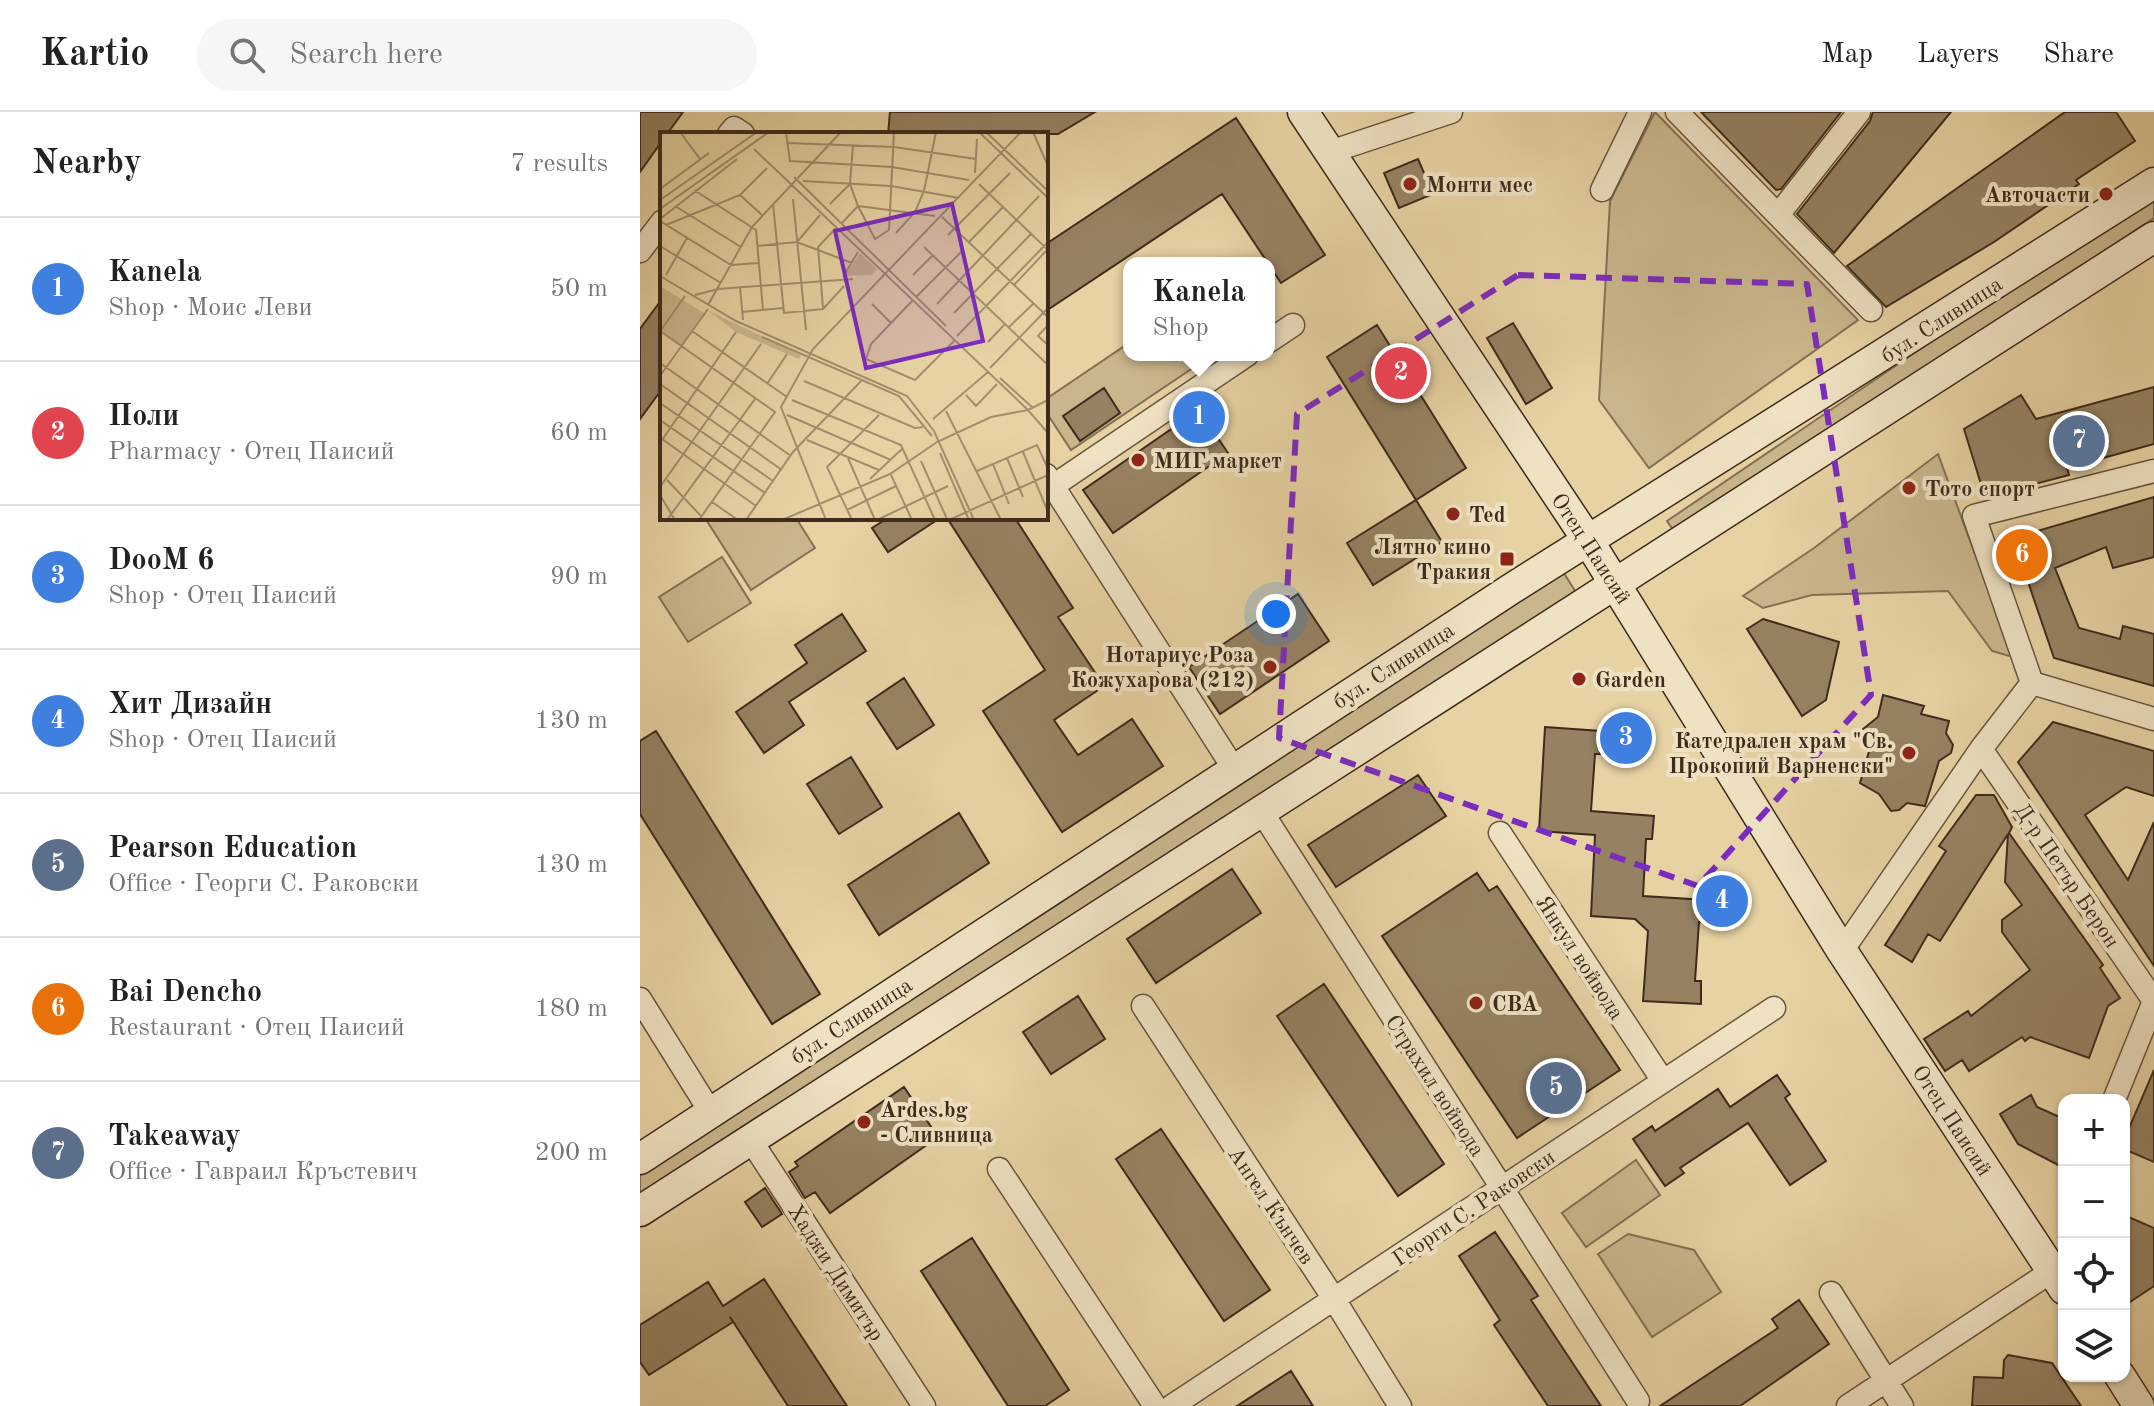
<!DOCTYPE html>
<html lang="en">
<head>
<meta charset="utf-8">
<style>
	:root { --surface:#fff; --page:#f6f6f6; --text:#222; --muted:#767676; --line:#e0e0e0; --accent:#ea580c }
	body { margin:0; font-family:"Old Standard TT",serif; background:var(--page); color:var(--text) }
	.controls { position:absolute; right:24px; bottom:24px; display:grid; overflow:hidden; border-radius:16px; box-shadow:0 2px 6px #0004 }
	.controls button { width:72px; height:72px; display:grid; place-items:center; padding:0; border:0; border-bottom:2px solid var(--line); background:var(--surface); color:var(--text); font:40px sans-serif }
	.you { position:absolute; left:636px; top:502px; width:28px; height:28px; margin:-20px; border:6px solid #fff; border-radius:50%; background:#1a73e8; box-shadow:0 0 0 12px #1a73e833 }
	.badge { display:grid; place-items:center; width:52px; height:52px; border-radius:50%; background:var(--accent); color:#fff; font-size:26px; font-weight:700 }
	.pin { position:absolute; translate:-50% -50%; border:4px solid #fff; box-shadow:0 2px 8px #0006 }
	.popup { position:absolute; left:483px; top:145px; width:152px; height:104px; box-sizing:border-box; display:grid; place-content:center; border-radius:16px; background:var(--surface); filter:drop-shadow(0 2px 6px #0005); font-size:26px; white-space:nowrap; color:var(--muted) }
	.popup b { font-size:30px; color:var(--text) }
	.popup::after { content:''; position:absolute; left:50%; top:100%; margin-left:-16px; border:16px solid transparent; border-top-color:var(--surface) }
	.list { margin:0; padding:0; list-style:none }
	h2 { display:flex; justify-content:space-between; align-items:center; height:104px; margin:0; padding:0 32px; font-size:34px }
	h2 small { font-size:26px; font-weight:400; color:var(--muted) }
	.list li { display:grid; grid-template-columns:52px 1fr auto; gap:24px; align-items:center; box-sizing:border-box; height:144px; padding:0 32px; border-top:2px solid var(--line) }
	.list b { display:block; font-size:30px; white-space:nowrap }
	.list p { margin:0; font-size:26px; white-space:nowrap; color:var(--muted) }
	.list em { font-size:26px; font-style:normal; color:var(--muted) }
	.icon { flex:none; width:44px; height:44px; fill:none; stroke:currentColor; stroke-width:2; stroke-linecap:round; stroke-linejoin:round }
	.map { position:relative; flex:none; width:1514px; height:1294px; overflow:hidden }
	header { display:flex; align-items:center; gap:48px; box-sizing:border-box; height:112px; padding:0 40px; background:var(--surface); border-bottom:2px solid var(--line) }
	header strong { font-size:38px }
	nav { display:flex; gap:44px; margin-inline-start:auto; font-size:28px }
	.search { width:560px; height:72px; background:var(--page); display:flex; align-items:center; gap:20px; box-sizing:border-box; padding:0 28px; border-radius:44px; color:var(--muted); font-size:30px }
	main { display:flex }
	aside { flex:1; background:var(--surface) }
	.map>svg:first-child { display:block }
</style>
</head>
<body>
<header>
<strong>Kartio</strong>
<div class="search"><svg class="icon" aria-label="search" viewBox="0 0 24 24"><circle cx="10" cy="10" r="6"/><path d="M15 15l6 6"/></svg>Search here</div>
<nav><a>Map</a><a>Layers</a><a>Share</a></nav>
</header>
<main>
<aside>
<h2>Nearby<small>7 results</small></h2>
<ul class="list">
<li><span class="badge" style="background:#3f7fe0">1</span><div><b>Kanela</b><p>Shop · Моис Леви</p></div><em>50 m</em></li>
<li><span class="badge" style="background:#e0444e">2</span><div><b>Поли</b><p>Pharmacy · Отец Паисий</p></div><em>60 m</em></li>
<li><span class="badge" style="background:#3f7fe0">3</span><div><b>DooM 6</b><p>Shop · Отец Паисий</p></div><em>90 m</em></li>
<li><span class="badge" style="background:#3f7fe0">4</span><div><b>Хит Дизайн</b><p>Shop · Отец Паисий</p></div><em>130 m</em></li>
<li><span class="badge" style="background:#5c6f8a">5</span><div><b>Pearson Education</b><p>Office · Георги С. Раковски</p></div><em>130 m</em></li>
<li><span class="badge" style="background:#e8710a">6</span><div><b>Bai Dencho</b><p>Restaurant · Отец Паисий</p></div><em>180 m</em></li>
<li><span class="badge" style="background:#5c6f8a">7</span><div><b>Takeaway</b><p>Office · Гавраил Кръстевич</p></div><em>200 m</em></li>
</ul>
</aside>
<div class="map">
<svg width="1514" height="1294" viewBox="0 0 1514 1294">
	<rect width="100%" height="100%" fill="#e7d2a3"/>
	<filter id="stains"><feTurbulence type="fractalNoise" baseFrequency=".0025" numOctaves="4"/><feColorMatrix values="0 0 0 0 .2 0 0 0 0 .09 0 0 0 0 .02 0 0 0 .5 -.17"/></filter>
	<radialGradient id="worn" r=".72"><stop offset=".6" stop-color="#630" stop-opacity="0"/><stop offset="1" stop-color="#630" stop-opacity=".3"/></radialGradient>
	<!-- green -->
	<path fill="#cab68c" stroke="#847054" stroke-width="2" d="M1015,0l203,208 -209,148 -50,-68 11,-199z
		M1514,68v38l-474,322 -13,-19 330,-224z
		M489,231v12h83l-141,95 -25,-38v-13z
		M1298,342l75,203 -21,-6 -44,-60 -136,4 -49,13 -20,-12 71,-48z
		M65,406h91l19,30 -64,42z
		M82,445l29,46 -63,39 -29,-45z
		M917,450l25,40 -942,610v-52z
		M996,1048l24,35 -74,52 -24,-34z
		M988,1122l66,16 27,42 -69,45 -54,-83z"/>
	<!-- building -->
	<path fill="#968262" stroke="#3e2b1b" stroke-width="2" d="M0,0h43l-16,22h-5v7l-22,31z
		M250,0h205l-37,22h-170z
		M1061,0h140l-60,77 -5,1z
		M1233,0h78l-117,141 -37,-39 73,-93z
		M1425,0h51l19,29 -59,39 3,4 -85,58 -108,65 -39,-41z
		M596,6l89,137 -44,28 -59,-89 -176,117v-67z
		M778,47l15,35 -34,14 -15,-35z
		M22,187v90l-22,30v-90z
		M873,211l39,65 -26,16 -39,-66z
		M737,213l89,143 -50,32 -89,-143z
		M1514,275v57l-87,24 2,7 -84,22 -21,-68 57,-34 15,24z
		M464,276l16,25 -40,28 -17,-25z
		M559,298l29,43 -115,80 -30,-43z
		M1514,385v60l-41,11 -7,-21 -51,21 24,60 41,11 3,-13 31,8v52l-100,-28 -41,-120z
		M776,388l26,42 -69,43 -26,-42z
		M248,406h52l-52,34 -16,-24z
		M307,406h68l58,90 -15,9 46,69 -50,34 24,35 54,-36 31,47 -101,66 -79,-121 62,-41z
		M658,482l31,47 -109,73 -31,-47z
		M202,502l24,37 -77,51 15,23 -40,28 -28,-41 71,-49 -12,-18z
		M1123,507l76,23 -13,58 -24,16 -55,-87z
		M264,566l30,47 -37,24 -30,-46z
		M1243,583l41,11 -3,8 28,7 -3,12 7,12 -2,8 -12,8 -14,45 -18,-3 -8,7 -8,1 -12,-17 -19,-11 10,-35 -8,-13 1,-6 15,-12z
		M1413,610l101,29v45l-28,-9 -41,28 43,65 26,-58v144l-136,-204z
		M905,615l56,4 -1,23h-5l-4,57 63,5 -2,23h-6l-3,57 63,4 -1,22h-6l-4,59h6v23l-58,-3 5,-70 -13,-12 -44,-3 4,-81 -56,-4z
		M16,619l164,263 -48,30 -132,-210v-73z
		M211,645l31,50 -43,27 -32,-50z
		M778,663l28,41 -110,71 -28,-42z
		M1336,683h18l18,32 -3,6 94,132 -3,3 20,30 -12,8 -19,52 -59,-21 -5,4 -3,-4 -53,34 -7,-11 -17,11 -21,-32 44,-28 3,5 59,-46 -28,-38v-12l20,-15 -17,-23 3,-48 -68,107 -12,-7 -16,28 -27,-17 61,-94 -7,-5z
		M319,701l30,50 -110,72 -31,-50z
		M592,757l29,44 -105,70 -29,-44z
		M837,761l12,18 8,-5 123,184 -103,68 -135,-202z
		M684,872l120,180 -46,32 -121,-180z
		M438,884l27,43 -54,35 -28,-42z
		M1514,958v92l-30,-13v-9z
		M1137,963l13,19 -5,4 41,63 -36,24 -42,-62 -68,45 4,5 -19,13 -32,-47 19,-13 3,5 63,-42 12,18z
		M264,975l34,50 -108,76 -15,-21 -10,6 -16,-26 9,-6 -3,-4z
		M1391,983l6,12 27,12v49l-46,-24 -18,-30z
		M521,1017l109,161 -46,31 -108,-162z
		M125,1076l17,26 -20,13 -17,-25z
		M1484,1103l30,13v58l-30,20z
		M855,1120l43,64 -7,4 70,106h-53l-54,-81 6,-5 -41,-64z
		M332,1126l97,152 -24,16h-37l-87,-135z
		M124,1167l83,127h-59l-58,-89 3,5 -84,53 -9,-13v-37l68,-43 15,24z
		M1159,1188l30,44 -89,62h-80l118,-78 -6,-9z
		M1368,1243l44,8 29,43h-109l2,-29 29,1 1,-18z
		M651,1259l22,35h-76z"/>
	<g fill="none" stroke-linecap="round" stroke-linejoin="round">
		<defs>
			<path id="street" d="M1037,0l194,198
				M89,22l5,-6 9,6
				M690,40l121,-40
				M962,78l38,-78
				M1138,103l81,-103
				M0,139l22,-29
				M629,229l24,-16
				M406,363l188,294
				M413,374l194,-131
				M1392,571l-58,-167 180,-45
				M1392,571l122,36
				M1341,637l173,252
				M620,697l378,592
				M860,721l163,248
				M1202,839l139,-202 51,-66
				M0,887l71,114
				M503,894l191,293 66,107
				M1474,988l40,-99
				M110,1027l174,267
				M359,1057l156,237
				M1191,1181l71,113
				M532,1294l602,-398
				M1208,1294l204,-135"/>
			<path id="secondary" d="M663,0l286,430 253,409 222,338
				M0,1047l871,-570 643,-406
				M0,1099l1514,-974
				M1480,1264l19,30"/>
		</defs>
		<!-- street casing -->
		<use href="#street" stroke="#68553d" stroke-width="25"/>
		<!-- secondary casing -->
		<use href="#secondary" stroke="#3e2b1b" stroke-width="33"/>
		<!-- street -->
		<use href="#street" stroke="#efe2c3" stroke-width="22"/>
		<!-- secondary -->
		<use href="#secondary" stroke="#efe2c3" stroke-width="30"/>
	</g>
	<!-- marked area -->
	<path fill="none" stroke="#7b2cbf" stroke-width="6" stroke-dasharray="16 10" stroke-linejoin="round" d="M878,163l289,9 64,411 -173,191 -419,-148 18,-324z"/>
	<!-- markers -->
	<g fill="#8f2418" stroke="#efe2c3" stroke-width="3">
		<circle cx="770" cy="72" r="8"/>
		<circle cx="1466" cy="82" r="8"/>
		<circle cx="498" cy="348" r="8"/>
		<circle cx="1269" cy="376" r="8"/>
		<circle cx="813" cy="402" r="8"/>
		<rect x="859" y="439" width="16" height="16" rx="4"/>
		<circle cx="630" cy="555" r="8"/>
		<circle cx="939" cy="567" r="8"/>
		<circle cx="1269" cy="641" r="8"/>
		<circle cx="836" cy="891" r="8"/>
		<circle cx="224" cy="1010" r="8"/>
	</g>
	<g text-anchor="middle" stroke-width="8" stroke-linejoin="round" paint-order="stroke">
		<!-- poi labels -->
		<g font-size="22" font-weight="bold" fill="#3e2b1b" stroke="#efe2c3" text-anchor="start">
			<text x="786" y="80">Монти мес</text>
			<text x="1450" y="90" text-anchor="end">Авточасти</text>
			<text x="514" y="356">МИГ маркет</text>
			<text x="1285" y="384">Тото спорт</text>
			<text x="829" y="410">Ted</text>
			<text x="851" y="442" text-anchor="end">Лятно кино<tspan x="851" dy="25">Тракия</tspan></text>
			<text x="614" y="550" text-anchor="end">Нотариус Роза<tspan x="614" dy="25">Кожухарова (212)</tspan></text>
			<text x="955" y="575">Garden</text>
			<text x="1253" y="636" text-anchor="end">Катедрален храм "Св.<tspan x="1253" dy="25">Прокопий Варненски"</tspan></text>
			<text x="852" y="899">CBA</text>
			<text x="240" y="1005">Ardes.bg<tspan x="240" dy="25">- Сливница</tspan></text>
		</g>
		<!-- street labels -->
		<g font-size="22" fill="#3e2b1b" stroke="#efe2c3">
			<text transform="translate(1301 207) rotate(-33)" y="8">бул. Сливница</text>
			<text transform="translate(952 436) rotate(57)" y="8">Отец Паисий</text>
			<text transform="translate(753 553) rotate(-33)" y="8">бул. Сливница</text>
			<text transform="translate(1428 763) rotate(56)" y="8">Д-р Петър Берон</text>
			<text transform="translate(941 845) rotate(57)" y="8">Янкул войвода</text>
			<text transform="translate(211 908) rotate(-33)" y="8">бул. Сливница</text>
			<text transform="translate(796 973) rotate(57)" y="8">Страхил войвода</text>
			<text transform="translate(1313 1008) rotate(57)" y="8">Отец Паисий</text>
			<text transform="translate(632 1093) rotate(56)" y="8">Ангел Кънчев</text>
			<text transform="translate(833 1095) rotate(-34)" y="8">Георги С. Раковски</text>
			<text transform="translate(197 1160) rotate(57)" y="8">Хаджи Димитър</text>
		</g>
	</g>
	<!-- overview -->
	<g transform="translate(20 20)">
		<rect width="388" height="388" fill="#e7d2a3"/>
		<path d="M200,121l17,16 -5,6 -27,1zM0,154l44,27 -22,33 -22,-15zM49,179l92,44 -2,4 -63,-27z" fill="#cab68c"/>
		<path fill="none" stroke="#a38f6d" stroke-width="2" d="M20,0l20,27M126,0l4,29 102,6 77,13M319,0l69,66M326,0l62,59M373,0l15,34M127,11l107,4 82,12M193,13l-3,39 8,22 17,33 14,-9M94,17l274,261 20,-10M315,41l2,-34M134,45l152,149M143,49l88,5 68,12M319,52l69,66M0,57l49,-36M34,58l62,40 7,80M80,63l22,20M133,67l13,131M0,68l97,-68M113,72l11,109 39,-4 21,-23M170,72l20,-20M15,74l66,41M198,74l77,10M0,77l109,-77M282,85l106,100M0,87l77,-60M0,89l71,44 27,-2M181,92l17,-18M6,93l74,-30 27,-27M229,98l5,-98M236,101l19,-21 9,-21 12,-59M288,103l62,-62M137,110l23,-27M309,110l34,-35M0,114l61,37M97,114l40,-4 55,21M264,115l124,118M6,143l21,-37M253,143l20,-20M0,144l76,45 171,75 27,35 40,89M183,145l15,-25M354,153l33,-35M80,155l3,33M35,163l23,-6 135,-10M256,165l46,-46M253,168l-42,44 -5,15 49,21 39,-39M212,172l19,19M277,172l102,-108M48,173l44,-78 89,-95M163,176l-5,-61 18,-19M82,180l41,-4M294,181l77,-79M388,193l-10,11 10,9M349,195l24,-23M1,198l24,-34M0,199l115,81 -76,108M32,199l95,66M297,204l91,-94M102,205l137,59 33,40M328,210l17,-18M0,231l131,93M330,236l58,-60M0,244l48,-67M340,246l33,30M144,249l111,47 8,-1M0,252l122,86M107,252l20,-30M306,263l10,11 21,-22M132,268l109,45 34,75M0,271l113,78M286,279l55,109M127,283l104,45M273,287l55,-47M0,288l105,73M2,307l94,67M147,308l72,30M0,311l76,-111M363,320l25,60M280,321l29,67M188,326l27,62M347,326l16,39M261,329l26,58M333,332l16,40M317,339l60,-26 11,24M231,343l21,45M210,347l33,-31M7,348l34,36M0,355l101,-143M0,363l15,25M52,370l26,18M187,378l49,-24M7,388l88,-121M86,388l47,-68 69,-72M122,388l108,-46 47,-32 54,-25 37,-7 20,23M166,388l-45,-113 32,-58 208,-217M192,388l-25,-53 52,-52M217,388l71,-34M289,388l99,-45"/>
		<path fill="#7b2cbf" fill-opacity="0.15" stroke="#7b2cbf" stroke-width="4" d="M292,72l31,137 -117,27 -31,-137z"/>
		<rect width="388" height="388" fill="none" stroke="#3e2b1b" stroke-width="4"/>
	</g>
	<rect width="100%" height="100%" filter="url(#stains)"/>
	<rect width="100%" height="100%" fill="url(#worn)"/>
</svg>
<div class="controls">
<button>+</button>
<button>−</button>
<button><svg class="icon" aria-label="locate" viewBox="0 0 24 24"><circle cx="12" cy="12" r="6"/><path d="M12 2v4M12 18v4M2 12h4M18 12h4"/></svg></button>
<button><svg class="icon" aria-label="layers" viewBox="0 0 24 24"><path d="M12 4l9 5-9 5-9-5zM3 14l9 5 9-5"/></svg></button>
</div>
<div class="you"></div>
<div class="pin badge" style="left:559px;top:305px;background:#3f7fe0">1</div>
<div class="popup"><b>Kanela</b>Shop</div>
<div class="pin badge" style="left:761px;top:261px;background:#e0444e">2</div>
<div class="pin badge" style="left:986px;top:626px;background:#3f7fe0">3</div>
<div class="pin badge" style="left:1082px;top:789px;background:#3f7fe0">4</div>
<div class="pin badge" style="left:916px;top:976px;background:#5c6f8a">5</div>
<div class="pin badge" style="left:1382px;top:443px;background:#e8710a">6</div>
<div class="pin badge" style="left:1439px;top:329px;background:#5c6f8a">7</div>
</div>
</main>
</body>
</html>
